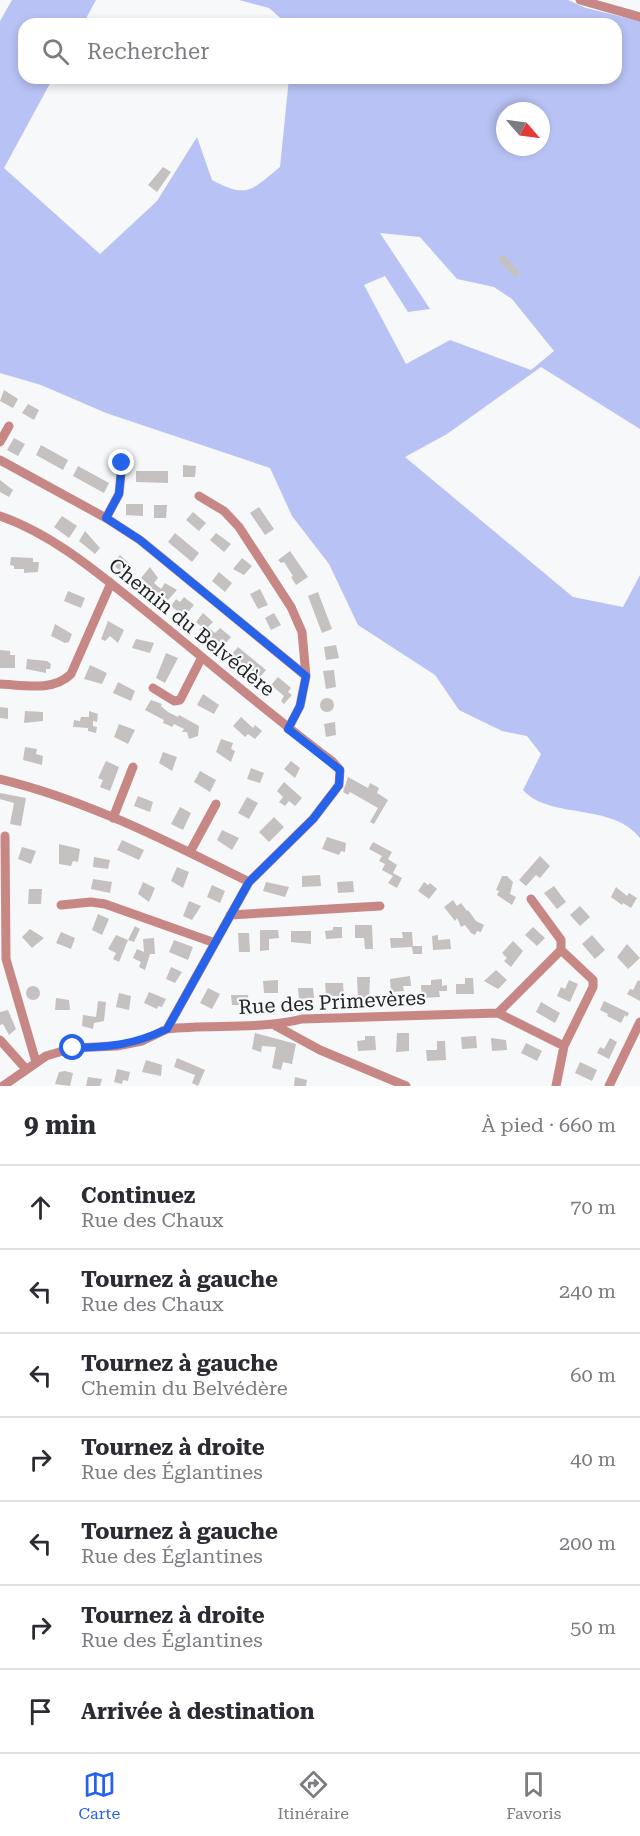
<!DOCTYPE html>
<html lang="fr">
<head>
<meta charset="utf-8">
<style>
	:root { --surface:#fff; --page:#f7f7f7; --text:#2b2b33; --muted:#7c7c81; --line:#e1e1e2; --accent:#2563eb }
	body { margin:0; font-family:"Roboto Serif",serif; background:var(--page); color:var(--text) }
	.compass { position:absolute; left:496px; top:102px; width:54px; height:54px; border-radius:50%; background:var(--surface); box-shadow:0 3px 9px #0003; rotate:118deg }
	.stop { position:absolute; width:18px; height:18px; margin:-14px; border:4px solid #2563eb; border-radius:50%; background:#fff }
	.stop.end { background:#2563eb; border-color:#fff; box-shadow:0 2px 6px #0008 }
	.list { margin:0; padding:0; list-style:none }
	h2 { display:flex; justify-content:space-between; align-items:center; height:78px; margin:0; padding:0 24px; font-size:26px }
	h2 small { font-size:20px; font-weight:400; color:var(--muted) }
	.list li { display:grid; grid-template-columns:39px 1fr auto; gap:18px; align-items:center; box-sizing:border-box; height:84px; padding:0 24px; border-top:2px solid var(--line) }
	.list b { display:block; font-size:22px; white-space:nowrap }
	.list p { margin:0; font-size:20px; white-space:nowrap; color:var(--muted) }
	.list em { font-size:20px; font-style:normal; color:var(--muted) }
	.icon { flex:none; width:33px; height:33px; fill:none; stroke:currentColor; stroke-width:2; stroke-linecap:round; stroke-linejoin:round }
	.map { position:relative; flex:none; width:640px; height:1086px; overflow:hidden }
	.search { position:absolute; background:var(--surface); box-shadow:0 3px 9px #0003; left:18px; right:18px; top:18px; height:66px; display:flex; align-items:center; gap:15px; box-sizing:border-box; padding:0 21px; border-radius:18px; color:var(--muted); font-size:22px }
	.sheet { height:666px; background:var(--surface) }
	nav { display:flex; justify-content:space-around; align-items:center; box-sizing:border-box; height:84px; border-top:2px solid var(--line); background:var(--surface); font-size:16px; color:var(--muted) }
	nav a { display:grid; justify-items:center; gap:3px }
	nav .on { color:var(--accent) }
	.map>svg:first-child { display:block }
</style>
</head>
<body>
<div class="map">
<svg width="640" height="1086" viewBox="0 0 640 1086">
	<rect width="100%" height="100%" fill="#f7f8fa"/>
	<!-- green -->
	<path fill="#b9c2f5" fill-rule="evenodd" d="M12,0h84l-13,24h-59v54h29l-49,90 96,86 57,-53 40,-64 15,43c35,19 40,10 68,-13l9,-89h327v-54h-329l-18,-16 -30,-8h329l18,8 54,13v408l-99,-62 -94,67 -42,23 168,140 50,10 17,-32v263c-28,-36 -90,-18 -117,-48l18,-36 -14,-18 -25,-5 -43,-21 -24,-35 -77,-50 -29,-61 -37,-48 -22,-48 -164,-55 -65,-28 -41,-12v-352zM505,111h36v36h-36zM380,233l40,4 37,42 37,8 18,12 42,52 -23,19 -81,-30 -44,24 -42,-79 21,-9 23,36 22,-3z"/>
	<!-- building -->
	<path fill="#c4c1c0" d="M163,167l8,5 -14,20 -9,-7z
		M503,254l17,19 -5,5 -17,-19z
		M4,390l14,9 -5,9 -13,-7z
		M28,404l11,6 -5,10 -12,-7z
		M14,438l11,6 -7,12 -11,-6z
		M41,445l27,15 -5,10 -27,-15z
		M183,465l13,1 -1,11h-12z
		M78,466l31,17 -5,10 -31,-17z
		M136,471h32v12l-32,-1z
		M0,480l13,10 -4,7 -9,-5z
		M126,504h17v12l-17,-1z
		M154,505h13l-1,13h-12z
		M259,507l15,22 -9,6 -15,-22z
		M193,512l13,11 -7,8 -13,-11z
		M62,516l15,10 -8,12 -15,-11z
		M85,531l15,17 -5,6 -16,-13z
		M175,533l24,20 -7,9 -24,-20z
		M216,533l15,11 -7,8 -14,-12z
		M290,551l18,26 -12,8 -5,-8 2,-1 -9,-14 -3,1 -3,-3z
		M120,555l12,11 -7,9 -13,-11z
		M11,557l22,1v4h6l-1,10 -14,1v-4h-10v-3l-4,-1z
		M242,558l10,8 -8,9 -11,-6z
		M150,567l8,11 -4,5 7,6 4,-6 12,7 -9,10 -10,-8 -3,3 -3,-2 -4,-3 3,-3 -10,-9z
		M219,572l13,11 -7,9 -13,-11z
		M260,589l8,16 -10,4 -8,-15z
		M68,591l17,7 -4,10 -17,-7z
		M318,592l14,37 -10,4 -14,-37z
		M184,597l10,8 -7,8 -4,-3 -3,3 -9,-7 5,-7 4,3z
		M203,613l10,9 -5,5 7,6 5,-5 11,9 -7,8 -25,-15 3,-3 -6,-5z
		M274,613l7,12 -10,5 -6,-12z
		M108,621l16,9 -6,13 -8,-7 -5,5 -4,-2z
		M55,624l17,10 -3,8 -4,1 -14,-7z
		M136,639l18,4 -4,10 -18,-5z
		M336,645l3,13 -13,2 -2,-13z
		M238,647l28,23 -7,8 -10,-8 -3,3 -6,-6 3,-3 -12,-9z
		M0,650l10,1v4h5v13h-15z
		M166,653l12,5 -13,25 -9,-5z
		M27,659l20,2 4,3 -1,5h-4v4l-20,-4z
		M90,665l17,8 -5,11 -18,-5z
		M334,670l2,17 -10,2 -3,-18z
		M278,677l13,11 -3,4 4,3 -8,9 -3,-3 3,-5 -13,-11z
		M118,682l17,9 -4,10 -18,-8z
		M203,694l16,11 -5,9 -17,-9z
		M320 705a7 7 0 1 1 14 0a7 7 0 1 1-14 0Z
		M151,700l11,4 -1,2 7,6 10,5 1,-2 20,11 -1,10 -9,3 -2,-7h-5l2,-3 -10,-5 -2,3 -4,-2 -5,-2 1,-3 -19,-10z
		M0,707l8,1v11l-8,-1z
		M25,711l18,1v9l-19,2z
		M89,711l9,3 -1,8 -4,-1v5l4,1 -1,6 -8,-2v-3l-15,-1 1,-7 6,1 1,-4h8z
		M241,717l12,11 2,-3 7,6 -7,8 -7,-5 -3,3 -12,-11z
		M335,722l1,13 -10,2 -2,-13z
		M119,724l16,6 -7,14 -14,-7z
		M221,739l12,4 -2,6 4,2 -4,11 -15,-10z
		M25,747l12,2 -1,5 7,2 -1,9 -19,-5z
		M163,752l14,5 -5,14 -13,-8z
		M106,761l13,6 -9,24 -10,-4 3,-7 -5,-2z
		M291,761l9,7 -5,10 -11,-9z
		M251,768l13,5 -4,10 -13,-4z
		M200,771l16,9 -6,12 -16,-10z
		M348,777l20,11 2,-5 9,5 -2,5 11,7 -14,24 -4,-2 8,-14 -28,-16 -2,3 -5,-3z
		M284,782l18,16 -7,8 -6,-5 -4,5 -6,-4 4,-5 -6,-6z
		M0,793l26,5 -5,28 -11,-2 4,-21 -14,-4z
		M138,796l15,6 -3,10 -16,-6z
		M247,797l11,6 -9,16 -11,-6z
		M180,807l11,6 -8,17 -12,-6z
		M274,817l10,10 -15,15 -10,-10z
		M222,830l17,8 -7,12 -15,-10z
		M327,837l19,6 -1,9 -4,-1 -2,4 -17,-6z
		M122,840l22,10 -5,10 -22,-10z
		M373,842l19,10 -4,7 9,6 -4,8 9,5 -5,10 -9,-5 5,-7 -11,-6 3,-6 -6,-3 3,-5 -13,-7z
		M59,844l21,5 -2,13 -5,-1 -2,5 -12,-2z
		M22,847l14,4 -5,13 -13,-5z
		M540,856l10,10 -10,12 -4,-3 -10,11 -7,-6z
		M94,857l16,3 -2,9 -15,-2z
		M177,867l12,5 -6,16 -12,-7z
		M320,875l1,11 -19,1v-11z
		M502,876h5l6,6 -3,12 6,3 -4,8 -15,-10 2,-4 -3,-1z
		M93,879l19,3 -2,11 -19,-4z
		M353,881l1,11 -16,1 -1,-11z
		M143,882l12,6 -6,14 -11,-8z
		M266,882l23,5 -4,10 -22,-6z
		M424,882l4,3 2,-2 7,6 -8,10 -11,-8z
		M212,885l13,6 -5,12 -13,-6z
		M554,886l12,16 -9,7 -13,-16z
		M616,887l11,9 2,-3 8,5 -6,10 -8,-5 -1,2 -11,-8z
		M29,889h13l-1,15h-13z
		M453,900l4,6 4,-3 6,8 1,-1 8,11 8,4 -3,7 -4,-1 -2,4 -4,-2 -6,-8 -4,2 -4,-9 -2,3 -11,-14z
		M189,901l12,5 -9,14 -9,-4z
		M580,906l10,11 -10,9 -10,-11z
		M98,914l11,5 -7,16 -10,-5z
		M355,925h17l1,24h-8l-1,-11h-9z
		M135,926l5,3 -6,13 -6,-2z
		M333,927h9v11l-16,1 -1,-8 8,-1z
		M533,927l12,11 -8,8 -12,-11z
		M30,929l14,9 -12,10 -10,-11z
		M260,930h18l1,8 -10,1v11l-9,1z
		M291,931h20v13l-20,-2z
		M61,932l14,6 -4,11 -15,-6z
		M402,932h10l1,14h9v8h-9l-1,-7 -21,1 -1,-10h13z
		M238,933h11l1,19h-11z
		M116,935l12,5 -9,22 -6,-3 3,-6 -8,-4z
		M438,935v5l12,-1 1,10 -18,1 -1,-14z
		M592,935l13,15 -10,9 -13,-15z
		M154,938l1,16h-5l-5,16 -6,-3 2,-5 -8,-4 4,-9 7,3 -1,-13z
		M174,940l19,7 -5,13 -19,-8z
		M513,941l10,10 -12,16 -7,-6 3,-3 -5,-5z
		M627,944l13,14 -12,11 -11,-12z
		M171,967l11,5 -7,11 -9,-4z
		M496,970l11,10 -9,9 -14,-8z
		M410,976l1,10h-8l1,5 -13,1 -1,-13z
		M357,977h13l-1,22 -11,1z
		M465,978h8l1,16h-18v-10h9z
		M442,979v7l5,-1v6h-8l1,6 -18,1 -1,-13h10v-5z
		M278,980v13h-14l-1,-12z
		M569,980l9,4 -8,18 -13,-6 4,-9 4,2z
		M638,980l2,1v20l-13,-7 3,-5 3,1z
		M325,983h18l1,14 -18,-2z
		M26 993a7 7 0 1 1 14 0a7 7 0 1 1-14 0Z
		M208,988l12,6 -8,15 -12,-6z
		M298,988h15l1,10 -15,1z
		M149,992l17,7 -4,8 -4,-1 -1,3 -13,-6z
		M119,993l12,3 -2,14 -13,-3z
		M231,995h17l1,10h-17z
		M56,998l13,2 1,10h-15z
		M98,1001l8,1 -2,19 -10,2 -1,6 -11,-3 1,-11 13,2z
		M604,1001l25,12 -2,4 -2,-2 -4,8 -14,-7 1,-2 -8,-4z
		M541,1002l19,11 -5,10 -19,-11z
		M8,1010l8,19 -7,6 -6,-11 -3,1v-13z
		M255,1033l41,11 -4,20 -9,-2 -2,8 -9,-2 4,-21 -14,-1 -1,6 -9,-3z
		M397,1033h12v18l-13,1z
		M365,1036h10l1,14 -18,1 -1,-10 8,-1z
		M476,1036l1,12 -15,1 -1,-12z
		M491,1038l15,2 1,10 -15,1z
		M610,1038l7,4 -8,17 -12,-6 3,-6 4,2z
		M437,1041h8l1,19 -19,1 -1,-11h11z
		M526,1043l16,8 -5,10 -16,-8z
		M177,1058l28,12 -7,16 -6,-3 3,-8 -21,-8z
		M146,1060l16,5 -1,11 -19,-4z
		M580,1062l17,8 -5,11 -17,-8z
		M117,1069l13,3 -2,9 -5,-1 -1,4 -8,-2z
		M65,1071l8,2 -3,13 -15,-2 4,-12z
		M88,1077l14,2 -2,7h-14z
		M295,1077l12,3 -1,6h-12z"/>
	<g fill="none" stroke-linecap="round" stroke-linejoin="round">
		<!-- minor -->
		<path stroke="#c78885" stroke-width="9" d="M580,0l60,17
			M0,442l9,-16
			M0,460l106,58 34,22 166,136 -6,30 -12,23
			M199,496l25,15 15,16 52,80 11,25 4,44
			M0,516c55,19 103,61 148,97 61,49 121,101 184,148l8,9 -1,15 -26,34 -64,63 -82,147 -25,12 -25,5 -44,2 -27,8 -43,30
			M106,518l13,-24 3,-31
			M0,684c23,1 53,8 71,-10l40,-91
			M153,688l21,13 6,-1 22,-43
			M0,779c87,21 169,63 249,103
			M113,818l20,-51
			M5,836l1,123 30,103
			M190,852l26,-48
			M531,899l30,41v10
			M61,905l30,-3 14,2 110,39
			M230,915l150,-9
			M276,1026l44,24 86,36
			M167,1029c44,-5 92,1 135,-10l196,-6
			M0,1040l26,29
			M556,1086l8,-40 29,-59v-7l-32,-30 -63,63 66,33
			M609,1086l31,-64"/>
	</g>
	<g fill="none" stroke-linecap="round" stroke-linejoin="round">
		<!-- route -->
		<path stroke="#2563eb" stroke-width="8" d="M73,1048c37,-1 60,-3 94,-19l82,-147 64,-63 26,-34 1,-15 -52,-41 12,-23 6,-30 -166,-136 -34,-22 13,-24 3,-31"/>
	</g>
	<g text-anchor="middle" stroke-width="4.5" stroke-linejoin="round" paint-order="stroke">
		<!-- street labels -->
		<g font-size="20" fill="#232425" stroke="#f7f8fa">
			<text transform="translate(192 627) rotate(39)" y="7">Chemin du Belvédère</text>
			<text transform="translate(332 1002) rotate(-3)" y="7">Rue des Primevères</text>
		</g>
	</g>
</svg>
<svg class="compass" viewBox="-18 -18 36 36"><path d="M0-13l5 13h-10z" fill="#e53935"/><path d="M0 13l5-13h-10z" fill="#7c7c81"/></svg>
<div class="stop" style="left:73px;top:1048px"></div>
<div class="stop end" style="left:122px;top:463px"></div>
<div class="search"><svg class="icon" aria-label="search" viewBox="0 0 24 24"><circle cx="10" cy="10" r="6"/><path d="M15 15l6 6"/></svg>Rechercher</div>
</div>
<section class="sheet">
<h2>9 min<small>À pied · 660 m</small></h2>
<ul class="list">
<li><svg class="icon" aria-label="ahead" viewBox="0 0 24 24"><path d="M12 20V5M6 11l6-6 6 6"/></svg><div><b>Continuez</b><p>Rue des Chaux</p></div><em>70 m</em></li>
<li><svg class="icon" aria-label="left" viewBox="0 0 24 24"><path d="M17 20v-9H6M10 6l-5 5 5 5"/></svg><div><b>Tournez à gauche</b><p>Rue des Chaux</p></div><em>240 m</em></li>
<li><svg class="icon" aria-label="left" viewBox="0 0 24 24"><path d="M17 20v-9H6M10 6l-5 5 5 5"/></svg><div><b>Tournez à gauche</b><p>Chemin du Belvédère</p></div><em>60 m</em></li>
<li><svg class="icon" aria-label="right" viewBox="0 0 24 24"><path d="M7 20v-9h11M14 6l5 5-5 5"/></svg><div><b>Tournez à droite</b><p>Rue des Églantines</p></div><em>40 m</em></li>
<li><svg class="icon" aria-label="left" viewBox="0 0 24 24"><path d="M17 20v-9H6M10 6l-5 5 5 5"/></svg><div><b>Tournez à gauche</b><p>Rue des Églantines</p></div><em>200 m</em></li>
<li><svg class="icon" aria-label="right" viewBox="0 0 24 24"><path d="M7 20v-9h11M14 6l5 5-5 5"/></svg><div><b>Tournez à droite</b><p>Rue des Églantines</p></div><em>50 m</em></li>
<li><svg class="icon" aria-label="arrive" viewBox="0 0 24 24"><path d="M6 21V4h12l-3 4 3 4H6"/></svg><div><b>Arrivée à destination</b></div></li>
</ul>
</section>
<nav>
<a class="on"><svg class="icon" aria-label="map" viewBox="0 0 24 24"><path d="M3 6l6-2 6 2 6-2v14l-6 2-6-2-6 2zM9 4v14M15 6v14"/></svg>Carte</a>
<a><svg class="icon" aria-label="directions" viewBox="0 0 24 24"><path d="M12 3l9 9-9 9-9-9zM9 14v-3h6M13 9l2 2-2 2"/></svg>Itinéraire</a>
<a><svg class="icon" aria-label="saved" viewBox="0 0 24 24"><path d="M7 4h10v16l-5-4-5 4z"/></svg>Favoris</a>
</nav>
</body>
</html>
